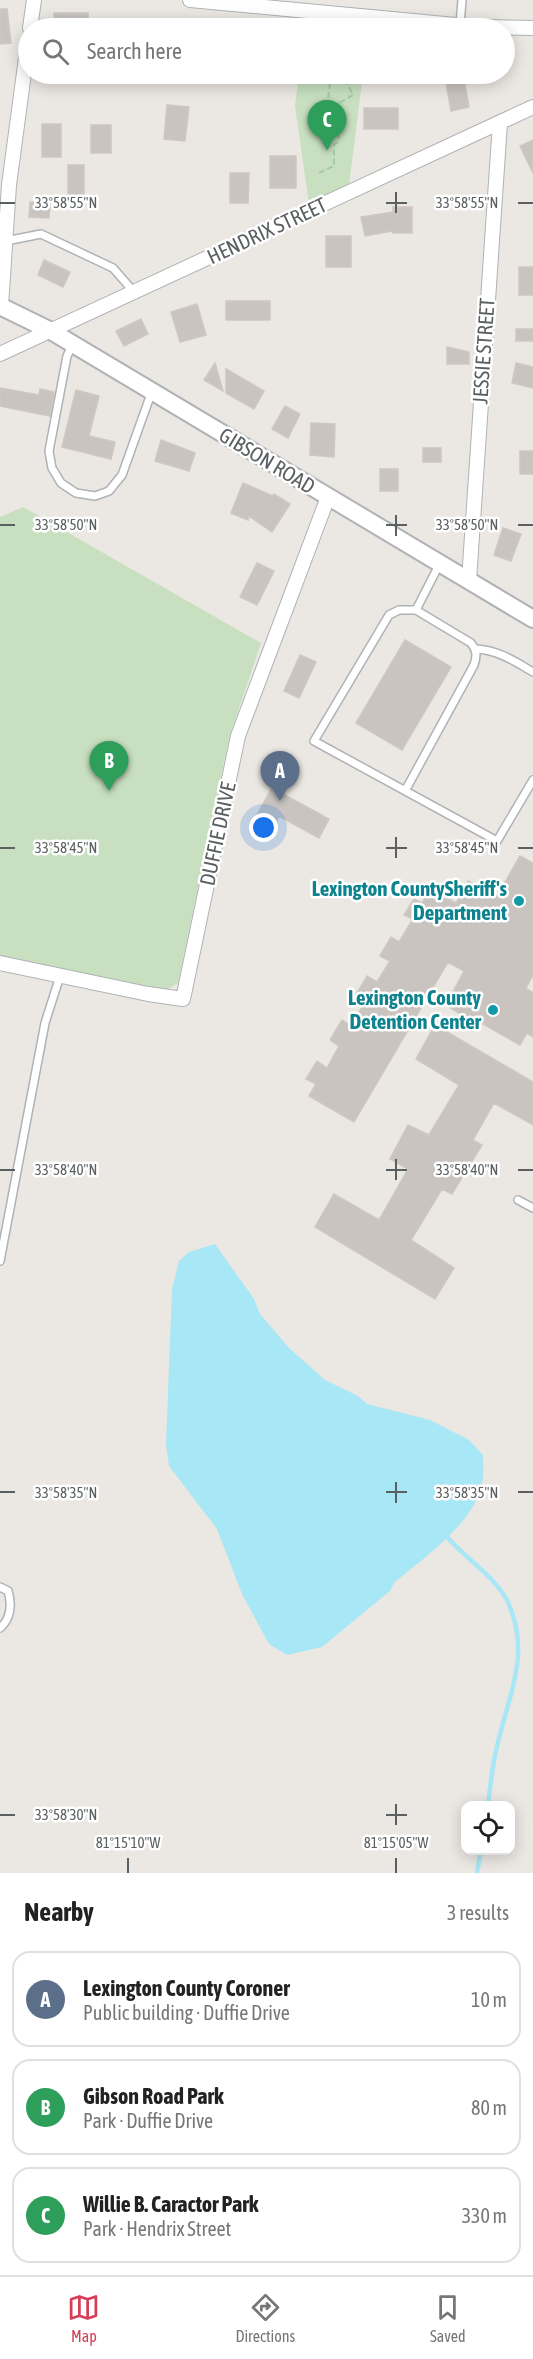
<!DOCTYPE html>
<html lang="en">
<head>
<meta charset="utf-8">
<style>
	:root { --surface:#fff; --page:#f6f6f6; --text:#222; --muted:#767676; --line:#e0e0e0; --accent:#d53e57 }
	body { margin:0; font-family:"Asap Condensed",sans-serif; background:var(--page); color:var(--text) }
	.controls { position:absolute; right:18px; bottom:18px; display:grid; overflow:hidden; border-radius:12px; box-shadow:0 3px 15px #0003 }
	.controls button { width:54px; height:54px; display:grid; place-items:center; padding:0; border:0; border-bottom:2px solid var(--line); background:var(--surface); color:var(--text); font:30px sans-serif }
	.you { position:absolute; left:264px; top:828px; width:21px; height:21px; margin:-15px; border:4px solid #fff; border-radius:50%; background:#1a73e8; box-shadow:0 0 0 9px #1a73e833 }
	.badge { display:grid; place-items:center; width:39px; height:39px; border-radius:50%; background:var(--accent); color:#fff; font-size:20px; font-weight:700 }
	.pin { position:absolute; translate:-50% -50px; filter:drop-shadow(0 2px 3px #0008) }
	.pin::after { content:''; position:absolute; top:32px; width:21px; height:18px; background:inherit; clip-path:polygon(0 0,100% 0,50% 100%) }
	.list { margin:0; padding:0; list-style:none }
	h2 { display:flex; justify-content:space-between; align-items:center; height:78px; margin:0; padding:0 24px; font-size:26px }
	h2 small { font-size:20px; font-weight:400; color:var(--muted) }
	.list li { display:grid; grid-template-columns:39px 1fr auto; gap:18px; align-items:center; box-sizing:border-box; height:96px; margin:0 12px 12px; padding:0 12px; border:2px solid var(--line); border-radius:18px }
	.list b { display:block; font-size:22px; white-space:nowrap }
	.list p { margin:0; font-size:20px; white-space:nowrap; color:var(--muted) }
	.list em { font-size:20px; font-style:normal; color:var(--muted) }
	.icon { flex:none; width:33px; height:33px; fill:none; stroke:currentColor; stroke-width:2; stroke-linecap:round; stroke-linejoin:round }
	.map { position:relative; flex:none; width:533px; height:1873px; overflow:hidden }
	.search { position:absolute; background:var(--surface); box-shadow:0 3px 15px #0003; left:18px; right:18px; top:18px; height:66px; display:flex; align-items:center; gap:15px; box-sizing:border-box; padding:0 21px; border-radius:33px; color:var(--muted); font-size:22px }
	.sheet { height:402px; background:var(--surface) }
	nav { display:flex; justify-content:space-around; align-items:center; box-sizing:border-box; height:84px; border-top:2px solid var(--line); background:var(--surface); font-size:16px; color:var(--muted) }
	nav a { display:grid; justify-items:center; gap:3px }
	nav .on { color:var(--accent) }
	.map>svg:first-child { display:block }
</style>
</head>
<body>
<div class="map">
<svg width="533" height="1873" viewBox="0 0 533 1873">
	<rect width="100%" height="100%" fill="#ebe7e2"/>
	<!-- green -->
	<path fill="#c8e0c0" d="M308,10l63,6 -2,12h-63z
		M299,74h64l-15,119 -38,18 -15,-105z
		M23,507l238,136 -32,95 -51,245 -13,8 -165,-35v-439z"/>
	<!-- water -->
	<path fill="#a8e7f5" d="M215,1244l39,55 6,15 28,33 37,33 33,16 9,8 63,16 39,20 14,15c0,10 1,19 -1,28 -6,39 -60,76 -88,100l-4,8 -68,56 -35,8 -18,-11 -27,-50 -25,-65 -48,-63 -3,-22 6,-155 7,-28 10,-9z"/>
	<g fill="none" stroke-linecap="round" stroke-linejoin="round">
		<!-- stream -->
		<path stroke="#a8e7f5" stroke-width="4.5" d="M447,1537c19,22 46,38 60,63 26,55 0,97 -11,151 -4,18 -6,36 -8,55
			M477,1873l4,-23"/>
	</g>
	<!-- building -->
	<path fill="#c9c4c0" stroke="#cfc7c1" stroke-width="1.5" d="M0,9h7l4,34 -11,1z
		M54,13h34v15h-34z
		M464,79l5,28 -18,4 -5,-29z
		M167,105l22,2 -4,34 -21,-2z
		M364,108h34v21h-34z
		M42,124h19v33h-19z
		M91,125h20v28h-20z
		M533,140v33l-13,-27z
		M270,156h26v32h-26z
		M68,165h16v31h-16z
		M230,173h19l-1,30h-18z
		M30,202l20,2 -1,14 -20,-1z
		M393,207h19v26h-19v-2l-28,5 -4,-19 32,-5z
		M326,236h25v31h-25z
		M44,260l26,12 -7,15 -25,-12z
		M519,267h14v28h-14z
		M226,301h44v19h-44z
		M197,304l9,31 -26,7 -9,-30z
		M141,319l7,15 -24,12 -8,-15z
		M516,329h17v12h-17z
		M447,347l22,5v12h-22z
		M215,363l8,28 -19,-11z
		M516,363l17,4v21l-21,-5z
		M226,369l38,22 -10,18 -28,-16z
		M0,388l39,7 1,-6 14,3 -4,24 -50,-10z
		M76,390l23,6 -10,40 26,6 -4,17 -49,-12z
		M285,406l15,8 -12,24 -16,-9z
		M311,423l24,1 -1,33 -24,-2z
		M161,440l34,13 -6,18 -34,-10z
		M423,448h18v14h-18z
		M520,451h13v23h-13z
		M380,469h18v22h-18z
		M243,483l30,13 1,-2 16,10 -18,28 -23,-16 -1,4 -17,-7z
		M503,528l18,6 -10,27 -17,-6z
		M257,563l17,8 -17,34 -17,-8z
		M405,640l46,27 -49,83 -46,-27z
		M300,655l16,7 -17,36 -15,-7z
		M272,788l57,31 -10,19 -40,-22 -8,17 -19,-10z
		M520,856l13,7v112l-7,13 7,5v44l-6,-4 -7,12 -42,-24 -2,3 -30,-19 18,-34 -16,-9 -94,160 -45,-26 7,-12 -10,-5 11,-18 10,7 12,-22 -9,-6 12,-20 9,6 15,-26 -10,-5 11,-19 10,6 13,-21 -10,-5 11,-19 8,5 14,-23 -9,-4 10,-16 8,4 8,-14 26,14 12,-22 29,15z
		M435,1025l98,57v43l-39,-22 -21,37 9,5 -30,49 -10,-5 -31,51 43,28 -19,31 -120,-72 19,-33 45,26 29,-51 -18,-10 18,-34 21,10 30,-50 -43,-26z"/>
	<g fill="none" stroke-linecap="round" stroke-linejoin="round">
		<defs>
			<path id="service" d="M460,25l2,-25
				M6,241l35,-7 72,34 21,24
				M73,344l-6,12 -18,95 3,17 9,15 15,10 19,3 14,-5 13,-16 30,-84
				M440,563l-24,47h-17l-10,5 -75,126 183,100 36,-61
				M476,649c22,1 38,12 57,23
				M405,791l69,-126c3,-9 3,-14 -3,-22l-55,-33
				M518,1200l15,8
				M0,1261l45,-238 15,-47
				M0,1587l8,4c4,13 3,28 -8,37"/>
			<path id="minor" d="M190,0l287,27 56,1
				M30,28l4,-28
				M1,306l8,-121 19,-142
				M0,354l533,-247
				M469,580l31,-457
				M0,963l148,31 35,5 55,-263 90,-239"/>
			<path id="tertiary" d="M0,306l51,25 482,288"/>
		</defs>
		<!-- service casing -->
		<use href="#service" stroke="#afb3b6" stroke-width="10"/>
		<!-- minor casing -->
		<use href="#minor" stroke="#afb3b6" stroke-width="16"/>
		<!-- tertiary casing -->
		<use href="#tertiary" stroke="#afb3b6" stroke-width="20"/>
		<!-- path -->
		<path stroke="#a2cca3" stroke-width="2" stroke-dasharray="6 3" stroke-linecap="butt" d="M331,74l-3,25 4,8v27
			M333,74l6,6 8,3
			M332,107l21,-12 -6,-12 3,-6
			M332,127h11
			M329 139a5 5 0 1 1 10 0a5 5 0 1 1-10 0Z
			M326,150l6,-7
			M319,173l15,-7v-22"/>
		<!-- service -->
		<use href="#service" stroke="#fff" stroke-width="7"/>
		<!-- minor -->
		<use href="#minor" stroke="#fff" stroke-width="14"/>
		<!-- tertiary -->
		<use href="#tertiary" stroke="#fff" stroke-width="16"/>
	</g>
	<!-- ticks -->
	<path fill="none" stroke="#5a5f61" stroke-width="2" d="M396,192v21M0,203h15M386,203h21M518,203h15M396,515v21M0,525h15M386,525h21M518,525h15M396,837v21M0,848h15M386,848h21M518,848h15M396,1159v21M0,1170h15M386,1170h21M518,1170h15M396,1482v21M0,1492h15M386,1492h21M518,1492h15M396,1804v21M0,1815h15M386,1815h21M128,1858v15M396,1858v15"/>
	<!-- markers -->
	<g fill="#0f9aa8" stroke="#fff" stroke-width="2">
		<circle cx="519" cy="901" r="6"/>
		<circle cx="493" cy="1010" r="6"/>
	</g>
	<g text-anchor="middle" stroke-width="5" stroke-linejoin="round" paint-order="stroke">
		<!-- street labels -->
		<g font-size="21" fill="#5a5f61" stroke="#fff">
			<text transform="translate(267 231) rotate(-25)" y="7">HENDRIX STREET</text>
			<text transform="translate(484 351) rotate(-86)" y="7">JESSIE STREET</text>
			<text transform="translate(267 461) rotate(31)" y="7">GIBSON ROAD</text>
			<text transform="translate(218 834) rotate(-78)" y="7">DUFFIE DRIVE</text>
		</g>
		<!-- culture labels -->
		<g font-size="21" font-weight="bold" fill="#0d838f" stroke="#fff" text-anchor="end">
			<text x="507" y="896">Lexington CountySheriff's<tspan x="507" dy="24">Department</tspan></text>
			<text x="481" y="1005">Lexington County<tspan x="481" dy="24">Detention Center</tspan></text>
		</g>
	</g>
	<g font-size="15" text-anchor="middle" fill="#5a5f61" stroke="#fff" stroke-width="5" stroke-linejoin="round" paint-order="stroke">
		<text x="66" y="208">33°58'55"N</text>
		<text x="467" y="208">33°58'55"N</text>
		<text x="66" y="530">33°58'50"N</text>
		<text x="467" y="530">33°58'50"N</text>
		<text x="66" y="853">33°58'45"N</text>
		<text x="467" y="853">33°58'45"N</text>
		<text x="66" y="1175">33°58'40"N</text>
		<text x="467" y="1175">33°58'40"N</text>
		<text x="66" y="1498">33°58'35"N</text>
		<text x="467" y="1498">33°58'35"N</text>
		<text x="66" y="1820">33°58'30"N</text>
		<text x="128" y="1848">81°15'10"W</text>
		<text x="396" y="1848">81°15'05"W</text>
	</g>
</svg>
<div class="controls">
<button><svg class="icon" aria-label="locate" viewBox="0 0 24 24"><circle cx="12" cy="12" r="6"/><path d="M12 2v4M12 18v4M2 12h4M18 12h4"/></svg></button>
</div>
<div class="you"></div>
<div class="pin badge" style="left:280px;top:801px;background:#5c6f8a">A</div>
<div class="pin badge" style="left:109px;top:791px;background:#2e9e5b">B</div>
<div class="pin badge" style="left:327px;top:150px;background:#2e9e5b">C</div>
<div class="search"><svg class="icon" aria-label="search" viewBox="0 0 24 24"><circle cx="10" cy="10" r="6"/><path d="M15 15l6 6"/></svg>Search here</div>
</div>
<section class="sheet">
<h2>Nearby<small>3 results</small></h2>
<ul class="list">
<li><span class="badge" style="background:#5c6f8a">A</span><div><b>Lexington County Coroner</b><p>Public building · Duffie Drive</p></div><em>10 m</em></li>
<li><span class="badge" style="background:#2e9e5b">B</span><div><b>Gibson Road Park</b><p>Park · Duffie Drive</p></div><em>80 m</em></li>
<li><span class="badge" style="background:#2e9e5b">C</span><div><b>Willie B. Caractor Park</b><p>Park · Hendrix Street</p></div><em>330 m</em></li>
</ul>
</section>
<nav>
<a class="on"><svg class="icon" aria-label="map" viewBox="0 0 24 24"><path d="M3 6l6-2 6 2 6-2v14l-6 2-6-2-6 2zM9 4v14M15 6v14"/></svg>Map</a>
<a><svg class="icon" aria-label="directions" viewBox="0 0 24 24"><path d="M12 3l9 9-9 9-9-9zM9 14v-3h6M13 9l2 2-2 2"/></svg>Directions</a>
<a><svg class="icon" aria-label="saved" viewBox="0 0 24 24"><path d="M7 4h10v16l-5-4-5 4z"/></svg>Saved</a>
</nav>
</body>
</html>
